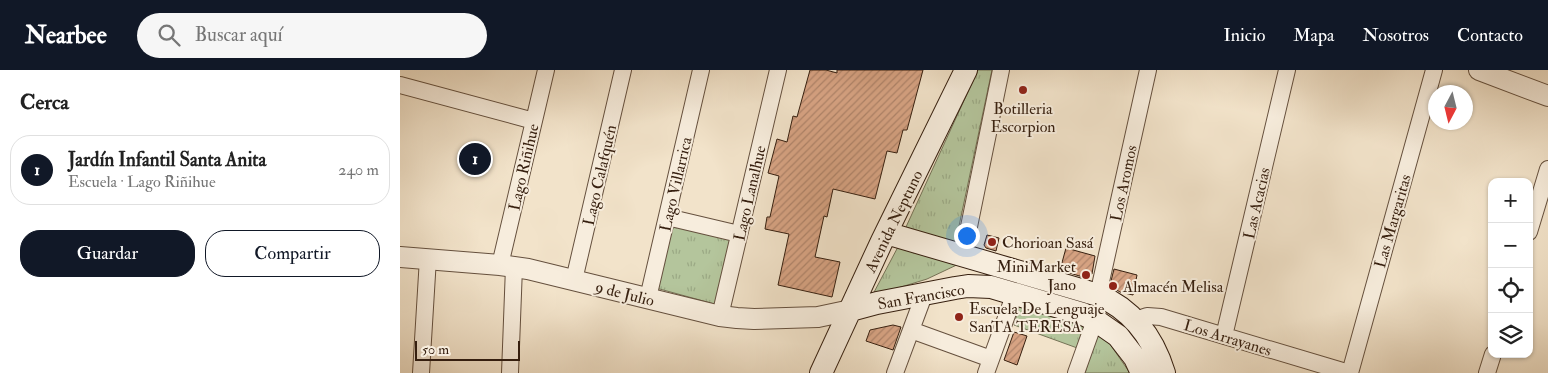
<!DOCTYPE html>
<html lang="es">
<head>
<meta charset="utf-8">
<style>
	:root { --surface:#fff; --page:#f6f6f6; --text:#222; --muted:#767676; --line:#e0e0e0; --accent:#111827 }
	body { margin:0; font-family:"IM FELL Double Pica",serif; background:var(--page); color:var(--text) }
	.controls { position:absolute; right:15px; bottom:15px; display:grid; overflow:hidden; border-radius:10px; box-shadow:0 1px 4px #0004 }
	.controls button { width:45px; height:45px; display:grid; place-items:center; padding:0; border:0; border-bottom:1px solid var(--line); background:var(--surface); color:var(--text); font:25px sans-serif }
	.compass { position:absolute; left:1028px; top:15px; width:45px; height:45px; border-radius:50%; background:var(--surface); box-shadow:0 1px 4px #0004; rotate:187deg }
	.scale { position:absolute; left:15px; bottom:12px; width:105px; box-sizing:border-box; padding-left:5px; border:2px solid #361f0f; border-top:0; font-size:14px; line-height:18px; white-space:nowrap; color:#361f0f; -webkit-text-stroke:4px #f7eddd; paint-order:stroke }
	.you { position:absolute; left:566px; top:165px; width:18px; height:18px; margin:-12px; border:4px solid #fff; border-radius:50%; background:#1a73e8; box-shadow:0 0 0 8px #1a73e833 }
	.badge { display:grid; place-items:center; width:32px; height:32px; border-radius:50%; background:var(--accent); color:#fff; font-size:16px; font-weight:700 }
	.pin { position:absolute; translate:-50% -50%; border:2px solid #fff; box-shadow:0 1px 5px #0006 }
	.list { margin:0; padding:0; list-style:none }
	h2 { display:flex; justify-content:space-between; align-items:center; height:65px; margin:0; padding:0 20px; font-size:21px }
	h2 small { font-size:16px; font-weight:400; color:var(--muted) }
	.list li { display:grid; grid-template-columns:32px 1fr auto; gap:15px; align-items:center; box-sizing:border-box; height:70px; margin:0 10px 10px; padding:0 10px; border:1px solid var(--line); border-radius:20px }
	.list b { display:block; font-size:19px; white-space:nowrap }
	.list p { margin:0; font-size:16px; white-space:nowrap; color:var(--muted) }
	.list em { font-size:16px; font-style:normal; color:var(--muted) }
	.actions { display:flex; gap:10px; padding:15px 20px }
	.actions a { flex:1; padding:11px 0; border:1px solid var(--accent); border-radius:20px; text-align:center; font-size:18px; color:var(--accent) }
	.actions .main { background:var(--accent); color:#fff }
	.icon { flex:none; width:28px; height:28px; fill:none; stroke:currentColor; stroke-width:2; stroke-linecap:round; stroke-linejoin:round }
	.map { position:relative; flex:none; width:1148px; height:303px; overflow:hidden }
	header { display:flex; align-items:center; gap:30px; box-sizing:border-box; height:70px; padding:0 25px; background:var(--accent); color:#fff }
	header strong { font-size:24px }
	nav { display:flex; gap:28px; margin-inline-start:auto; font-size:18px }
	.search { width:350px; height:45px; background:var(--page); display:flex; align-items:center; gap:12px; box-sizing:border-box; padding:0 18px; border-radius:28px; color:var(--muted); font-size:19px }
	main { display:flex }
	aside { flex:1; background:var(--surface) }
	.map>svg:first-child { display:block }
</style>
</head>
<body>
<header>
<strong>Nearbee</strong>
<div class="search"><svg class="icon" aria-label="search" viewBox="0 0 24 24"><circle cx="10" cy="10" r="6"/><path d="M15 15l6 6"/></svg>Buscar aquí</div>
<nav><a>Inicio</a><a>Mapa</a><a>Nosotros</a><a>Contacto</a></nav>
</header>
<main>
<aside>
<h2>Cerca<small></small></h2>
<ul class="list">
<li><span class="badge">1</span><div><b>Jardín Infantil Santa Anita</b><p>Escuela · Lago Riñihue</p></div><em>240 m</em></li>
</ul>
<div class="actions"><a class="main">Guardar</a><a>Compartir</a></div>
</aside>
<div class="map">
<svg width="1148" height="303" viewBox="0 0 1148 303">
	<defs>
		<pattern id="grass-tufts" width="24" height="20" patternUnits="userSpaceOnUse" patternTransform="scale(1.25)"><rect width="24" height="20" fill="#b4c59c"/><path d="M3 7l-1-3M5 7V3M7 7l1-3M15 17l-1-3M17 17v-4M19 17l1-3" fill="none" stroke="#9ba985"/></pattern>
		<pattern id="building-hatch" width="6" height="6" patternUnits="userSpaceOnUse" patternTransform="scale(1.25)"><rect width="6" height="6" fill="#d7a383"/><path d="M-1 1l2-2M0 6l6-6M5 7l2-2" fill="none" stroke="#af846a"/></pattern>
	</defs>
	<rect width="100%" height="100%" fill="#f2e3ca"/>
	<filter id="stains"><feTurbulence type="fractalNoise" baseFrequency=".004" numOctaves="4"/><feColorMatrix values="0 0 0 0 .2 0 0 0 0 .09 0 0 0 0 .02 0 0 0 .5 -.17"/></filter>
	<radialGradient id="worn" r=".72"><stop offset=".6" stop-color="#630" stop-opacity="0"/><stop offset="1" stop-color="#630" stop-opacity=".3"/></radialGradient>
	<!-- grass -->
	<path fill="url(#grass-tufts)" stroke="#757256" d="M578,0h14l-37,175 -49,-18z
		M273,153l62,15 -17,67 -62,-17z
		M499,175l64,17 -36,17 -55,17z
		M619,236l60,15 26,16 25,36h-45l6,-20 -77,-28z"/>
	<!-- building -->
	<path fill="url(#building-hatch)" stroke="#361f0f" d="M410,0h16l11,3v-3h86l-16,60h-4l-6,23 -10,-2 -12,48 -42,-10 -6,28 -3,-1 -9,41 25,5 -8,35 -54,-12 11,-51 -24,-5 2,-12h3l9,-41 -11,-3 9,-34 10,3 6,-26 4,1z
		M587,165l12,3 -3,13 -10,-3 -2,-3z
		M666,178l29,8 -3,18 -6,4 -26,-8z
		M714,199l23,6 -4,20 -13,-3 -8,-5 -2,-2z
		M493,255l8,2 -8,23 -27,-9 4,-11z
		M614,262l13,4 -10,29 -13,-5z"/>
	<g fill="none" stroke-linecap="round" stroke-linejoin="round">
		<defs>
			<path id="minor" d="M0,15l134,36
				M267,147l72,17
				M1129,162l19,-63
				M563,186l38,-186
				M100,195l46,-195
				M174,210l49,-210
				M698,225l50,-225
				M248,228l53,-228
				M320,246l58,-246
				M735,250l12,-4 14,1 188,56
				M511,260l80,29
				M824,266l63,-266
				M21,303l7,-115
				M110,303l4,-106
				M495,303l29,-78
				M586,303l29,-80
				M676,303l19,-53
				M950,303l84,-303
				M1087,303l6,-19"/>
			<path id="tertiary" d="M1079,0l69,26
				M0,187l100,8 28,4 192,47 17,2 17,1 64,-2 33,-7"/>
			<path id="secondary" d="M486,163l212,62c35,15 55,42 66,78
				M451,240l26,-7 78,-15 13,-2 23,1 92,27 12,6 23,16 17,22 7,15
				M421,303l61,-132 84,-171"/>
		</defs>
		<!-- minor casing -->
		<use href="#minor" stroke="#65503e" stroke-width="18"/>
		<!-- tertiary casing -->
		<use href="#tertiary" stroke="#65503e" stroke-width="22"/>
		<!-- secondary casing -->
		<use href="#secondary" stroke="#361f0f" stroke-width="24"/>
		<!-- minor -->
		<use href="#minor" stroke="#f7eddd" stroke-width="16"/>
		<!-- tertiary -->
		<use href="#tertiary" stroke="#f7eddd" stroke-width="20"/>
		<!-- secondary -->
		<use href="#secondary" stroke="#f7eddd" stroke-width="22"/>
	</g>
	<!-- markers -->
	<g fill="#8f2418" stroke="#f7eddd" stroke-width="2">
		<circle cx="623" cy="20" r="5"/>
		<circle cx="592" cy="172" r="5"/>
		<circle cx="686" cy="205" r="5"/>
		<circle cx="713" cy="216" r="5"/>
		<circle cx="559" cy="247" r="5"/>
	</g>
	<g text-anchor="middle" stroke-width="4" stroke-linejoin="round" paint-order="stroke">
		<!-- poi labels -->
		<g font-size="16" fill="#361f0f" stroke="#f7eddd" text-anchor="start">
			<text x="623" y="44" text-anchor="middle">Botilleria<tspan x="623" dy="18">Escorpion</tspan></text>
			<text x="602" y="178">Chorioan Sasá</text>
			<text x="676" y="202" text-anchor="end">MiniMarket<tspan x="676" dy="18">Jano</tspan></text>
			<text x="723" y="222">Almacén Melisa</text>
			<text x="569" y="244">Escuela De Lenguaje<tspan x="569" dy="18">SanTA TERESA</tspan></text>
		</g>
		<!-- street labels -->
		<g font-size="16" fill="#361f0f" stroke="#f7eddd">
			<text transform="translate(123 97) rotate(-77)" y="6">Lago Riñihue</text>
			<text transform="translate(199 105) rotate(-77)" y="6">Lago Calafquén</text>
			<text transform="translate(723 113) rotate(-78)" y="6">Los Aromos</text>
			<text transform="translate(275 114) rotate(-77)" y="6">Lago Villarrica</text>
			<text transform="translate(349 123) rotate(-77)" y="6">Lago Lanalhue</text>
			<text transform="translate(856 133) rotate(-77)" y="6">Las Acacias</text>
			<text transform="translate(493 151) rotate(-64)" y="6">Avenida Neptuno</text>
			<text transform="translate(992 151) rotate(-74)" y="6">Las Margaritas</text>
			<text transform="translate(225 223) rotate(14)" y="6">9 de Julio</text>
			<text transform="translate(521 226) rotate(-10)" y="6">San Francisco</text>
			<text transform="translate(828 267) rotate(17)" y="6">Los Arrayanes</text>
		</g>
	</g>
	<rect width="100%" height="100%" filter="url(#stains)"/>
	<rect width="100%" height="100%" fill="url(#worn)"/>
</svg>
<div class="controls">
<button>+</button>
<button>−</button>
<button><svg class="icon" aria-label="locate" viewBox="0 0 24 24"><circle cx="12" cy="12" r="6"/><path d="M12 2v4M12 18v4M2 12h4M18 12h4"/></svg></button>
<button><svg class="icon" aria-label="layers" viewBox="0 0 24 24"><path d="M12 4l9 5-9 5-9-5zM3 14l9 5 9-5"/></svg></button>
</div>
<svg class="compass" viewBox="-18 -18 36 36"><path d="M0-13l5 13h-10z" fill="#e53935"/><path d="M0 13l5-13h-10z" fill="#767676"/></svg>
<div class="scale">50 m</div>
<div class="you"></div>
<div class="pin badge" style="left:75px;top:89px">1</div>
</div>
</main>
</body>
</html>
